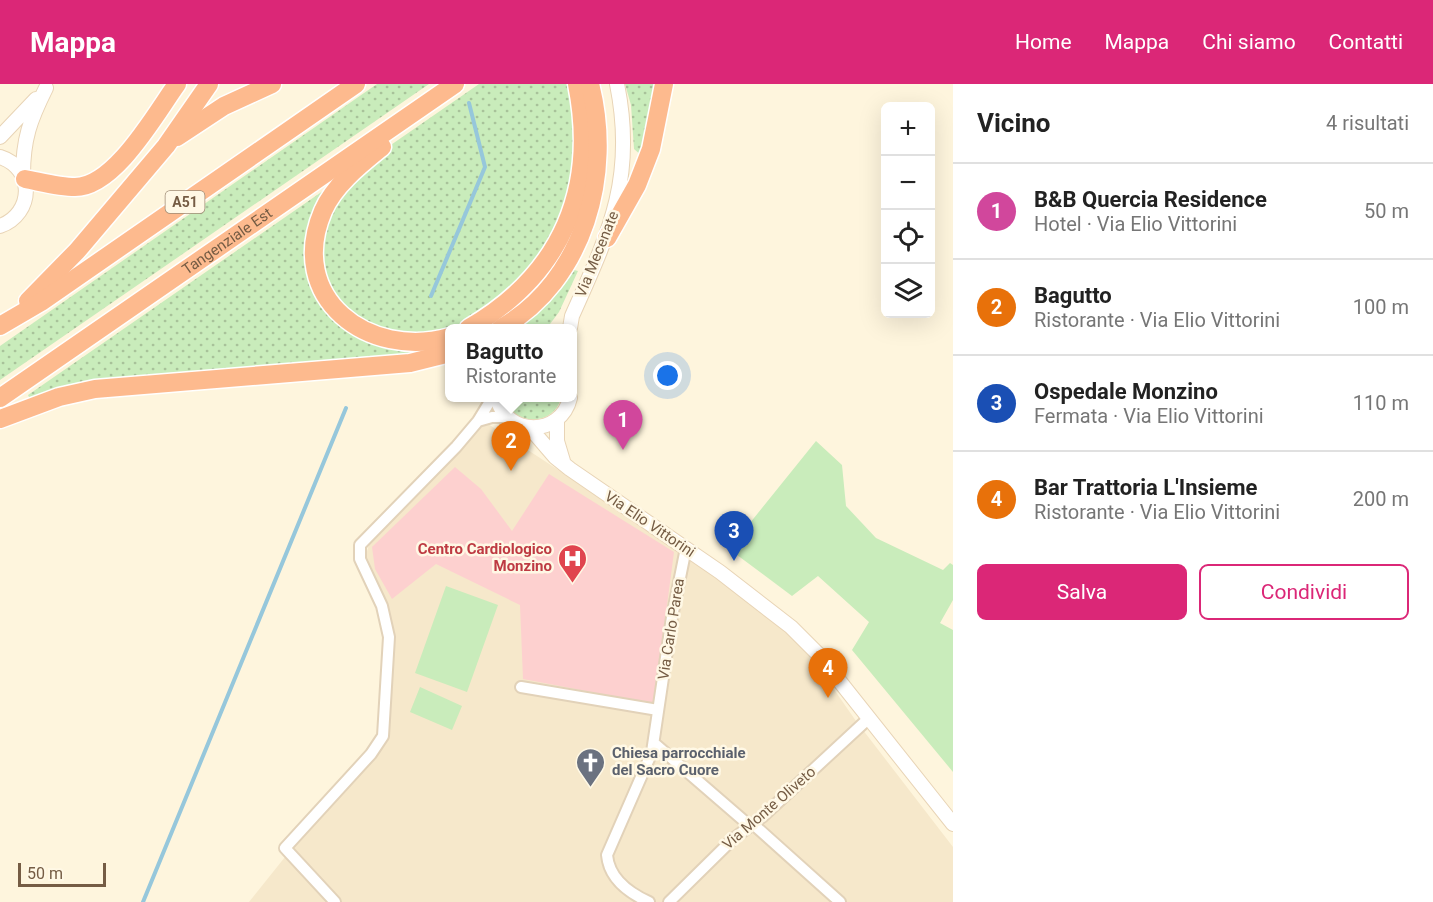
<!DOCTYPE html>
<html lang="it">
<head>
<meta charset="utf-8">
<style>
	:root { --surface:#fff; --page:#f6f6f6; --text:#222; --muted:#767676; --line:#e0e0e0; --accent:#db2777 }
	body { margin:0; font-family:Roboto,sans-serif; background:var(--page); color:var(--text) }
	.controls { position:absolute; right:18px; top:18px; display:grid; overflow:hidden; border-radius:9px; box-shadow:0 6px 24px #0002 }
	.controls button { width:54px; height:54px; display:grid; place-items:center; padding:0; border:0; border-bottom:2px solid var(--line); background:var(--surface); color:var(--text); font:30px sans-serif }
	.scale { position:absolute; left:18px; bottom:15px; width:88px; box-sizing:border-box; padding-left:6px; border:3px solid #755c44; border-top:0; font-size:16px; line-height:21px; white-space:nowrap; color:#755c44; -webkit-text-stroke:4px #fff8e5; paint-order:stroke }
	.you { position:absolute; left:668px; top:292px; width:21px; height:21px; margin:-15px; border:4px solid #fff; border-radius:50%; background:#1a73e8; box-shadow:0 0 0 9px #1a73e833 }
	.badge { display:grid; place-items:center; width:39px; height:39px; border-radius:50%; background:var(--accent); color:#fff; font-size:20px; font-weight:700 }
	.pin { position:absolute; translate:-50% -50px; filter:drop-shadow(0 2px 3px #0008) }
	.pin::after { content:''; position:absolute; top:32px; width:21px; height:18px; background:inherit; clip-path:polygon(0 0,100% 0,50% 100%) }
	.popup { position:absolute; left:445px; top:240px; width:132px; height:78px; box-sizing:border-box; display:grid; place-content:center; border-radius:9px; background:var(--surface); filter:drop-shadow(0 2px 4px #0005); font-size:20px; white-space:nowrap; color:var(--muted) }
	.popup b { font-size:22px; color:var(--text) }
	.popup::after { content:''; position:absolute; left:50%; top:100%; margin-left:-12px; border:12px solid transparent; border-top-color:var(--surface) }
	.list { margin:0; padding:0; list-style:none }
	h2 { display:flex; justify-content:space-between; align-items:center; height:78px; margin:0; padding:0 24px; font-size:26px }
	h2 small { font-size:20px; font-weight:400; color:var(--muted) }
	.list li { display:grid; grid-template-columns:39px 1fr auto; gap:18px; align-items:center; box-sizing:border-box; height:96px; padding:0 24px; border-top:2px solid var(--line) }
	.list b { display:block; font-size:22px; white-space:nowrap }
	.list p { margin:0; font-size:20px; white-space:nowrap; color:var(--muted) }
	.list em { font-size:20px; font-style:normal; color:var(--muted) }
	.actions { display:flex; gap:12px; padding:18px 24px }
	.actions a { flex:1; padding:14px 0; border:2px solid var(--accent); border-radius:9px; text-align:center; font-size:21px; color:var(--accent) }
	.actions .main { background:var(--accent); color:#fff }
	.icon { flex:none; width:33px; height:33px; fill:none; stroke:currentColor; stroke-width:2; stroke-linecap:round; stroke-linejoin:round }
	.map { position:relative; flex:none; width:953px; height:818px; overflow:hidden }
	header { display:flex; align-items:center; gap:36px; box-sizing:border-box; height:84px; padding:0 30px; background:var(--accent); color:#fff }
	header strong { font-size:28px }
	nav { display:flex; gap:33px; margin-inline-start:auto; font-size:21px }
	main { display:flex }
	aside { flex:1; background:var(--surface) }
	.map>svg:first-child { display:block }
</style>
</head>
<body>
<header>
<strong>Mappa</strong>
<nav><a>Home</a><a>Mappa</a><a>Chi siamo</a><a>Contatti</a></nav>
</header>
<main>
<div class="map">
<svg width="953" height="818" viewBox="0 0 953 818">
	<defs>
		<pattern id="grass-dots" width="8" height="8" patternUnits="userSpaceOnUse" patternTransform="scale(1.5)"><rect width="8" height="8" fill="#c9ecbb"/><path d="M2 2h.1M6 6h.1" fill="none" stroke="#a8c29a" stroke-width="1.8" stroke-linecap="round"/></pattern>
	</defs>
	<rect width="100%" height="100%" fill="#fef5dd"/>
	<!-- residential -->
	<path fill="#f6e8cb" d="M485,338l197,129 106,81 22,23 46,66 97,126v55h-704l44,-55 83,-91 12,-18 5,-101 -6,-34 -21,-48 6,-21z"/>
	<!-- medical -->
	<path fill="#fdd0cf" d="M455,383l26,22 31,42 37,-57 125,78 -20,152 -131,-25 -3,-74 -84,-41 -44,35 -17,-30 -3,-22z"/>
	<!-- grass -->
	<path fill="url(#grass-dots)" d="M377,0h52l-429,296v-34z
		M479,0h92l7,69 -19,75 -28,44 -69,54 -9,2 -35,11 -56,-15 -29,-29 -14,-33 3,-31 20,-38 43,-44z
		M625,0h32l-15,72 -8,-7 -3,-44z
		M333,100l-25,63 34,76 102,19 -34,15 -285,20 -36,5 -59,17 -2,-4z
		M574,186l4,1 -19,41 -12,16h-30l31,-25z
		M505,314h56c-7,29 -49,28 -56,0z"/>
	<!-- green -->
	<path fill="#c9ecbb" d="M816,357l26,24 4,41 30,32 67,32 7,-7 3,2v35l-13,23 13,7v142l-101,-122 17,-28 -51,-46 -26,20 -63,-47z
		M446,502l52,19 -31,87 -52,-19z
		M420,603l42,19 -10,24 -42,-18z"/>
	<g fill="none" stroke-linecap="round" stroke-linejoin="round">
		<!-- stream -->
		<path stroke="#96c7db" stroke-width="4" d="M431,212l54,-129 -16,-64
			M143,818l203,-494"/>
		<defs>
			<path id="street" d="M478,337l14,-4h16
				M521,603l137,23
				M654,659l96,83
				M753,740l87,78
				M335,818l-50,-54 86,-94 12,-18 6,-99 -7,-31 -22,-47v-14l96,-98 22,-26 14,-23
				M649,818c-20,-9 -40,-24 -42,-47l45,-103 20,-135 14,-69
				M669,818l64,-63 29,-22 106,-98"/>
			<path id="secondary" d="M0,53l36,-38
				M0,73c35,11 34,57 0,69
				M23,91c0,-36 7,-55 23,-87
				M570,244l2,-12c37,-83 64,-138 45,-232
				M497,314c9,39 64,39 73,0
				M557,335v22l6,20
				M530,344l25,29 15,12 150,103 71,55 27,27 135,170"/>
			<g id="highway">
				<path d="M177,53l47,-31 48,-22"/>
				<path d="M382,63c-21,17 -48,38 -59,64 -37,87 45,149 127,126"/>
				<path d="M25,95c16,3 34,8 50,8 40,0 81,-74 102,-103"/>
				<path d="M607,154l30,-53 14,-36 13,-65"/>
				<path d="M28,217l49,-50 89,-105 43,-62"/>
				<path d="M0,242l41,-24 315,-218"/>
				<path d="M469,244c93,-54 129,-139 108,-244"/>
				<path d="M501,244c84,-48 112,-155 89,-244"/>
				<path id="s1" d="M0,314l455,-314"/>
				<path d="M0,335l59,-22 36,-8 315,-26 40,-10"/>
			</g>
		</defs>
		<!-- street casing -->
		<use href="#street" stroke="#e2d2b9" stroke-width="14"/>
		<!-- secondary casing -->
		<use href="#secondary" stroke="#e8d4b6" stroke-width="16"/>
		<!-- highway casing -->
		<use href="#highway" stroke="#fff" stroke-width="21"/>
		<!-- street -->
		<use href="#street" stroke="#fff" stroke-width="10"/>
		<!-- secondary -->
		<use href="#secondary" stroke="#fff" stroke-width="14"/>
		<!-- highway -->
		<use href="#highway" stroke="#fdba8e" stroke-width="18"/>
	</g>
	<!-- icons -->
	<defs>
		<symbol id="hospital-pin" viewBox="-11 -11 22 30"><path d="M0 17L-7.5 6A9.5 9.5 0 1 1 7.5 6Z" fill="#e0444e" stroke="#fff8e5"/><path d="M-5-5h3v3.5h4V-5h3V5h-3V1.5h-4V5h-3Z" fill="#fff"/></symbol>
		<symbol id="church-pin" viewBox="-11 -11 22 30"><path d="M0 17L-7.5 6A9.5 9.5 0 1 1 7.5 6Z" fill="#6b7280" stroke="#fff8e5"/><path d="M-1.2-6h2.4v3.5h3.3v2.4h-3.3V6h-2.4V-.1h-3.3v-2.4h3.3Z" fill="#fff"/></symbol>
	</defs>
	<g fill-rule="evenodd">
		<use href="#hospital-pin" x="556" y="458" width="33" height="45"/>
		<use href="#church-pin" x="574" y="662" width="33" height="45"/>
	</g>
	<g text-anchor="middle" stroke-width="5" stroke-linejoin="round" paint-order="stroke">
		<!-- shield labels -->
		<rect fill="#fff8e5" stroke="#9e8b74" stroke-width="1.5" x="165.5" y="107" width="39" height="22" rx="4.5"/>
		<g font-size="14" font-weight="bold" fill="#755c44">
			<text x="185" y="123">A51</text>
		</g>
		<!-- street labels -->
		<g font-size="15" fill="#755c44" stroke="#fff8e5">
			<text dy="5" stroke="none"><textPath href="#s1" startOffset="276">Tangenziale Est</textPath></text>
			<text transform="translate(597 170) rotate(-68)" y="5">Via Mecenate</text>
			<text transform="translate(650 440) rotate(34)" y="5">Via Elio Vittorini</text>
			<text transform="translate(671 545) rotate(-81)" y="5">Via Carlo Parea</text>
			<text transform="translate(769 724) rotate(-41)" y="5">Via Monte Oliveto</text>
		</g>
		<!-- health labels -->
		<g font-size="15" font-weight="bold" fill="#be3a42" stroke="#fff8e5" text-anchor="end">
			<text x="552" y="470">Centro Cardiologico<tspan x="552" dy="17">Monzino</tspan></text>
		</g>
		<!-- worship labels -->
		<g font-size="15" font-weight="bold" fill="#5b616d" stroke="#fff8e5" text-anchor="start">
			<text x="612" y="674">Chiesa parrocchiale<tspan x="612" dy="17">del Sacro Cuore</tspan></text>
		</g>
	</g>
</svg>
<div class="controls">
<button>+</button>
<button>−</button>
<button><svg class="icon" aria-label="locate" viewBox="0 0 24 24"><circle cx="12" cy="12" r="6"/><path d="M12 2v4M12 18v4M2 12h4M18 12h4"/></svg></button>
<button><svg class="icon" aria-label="layers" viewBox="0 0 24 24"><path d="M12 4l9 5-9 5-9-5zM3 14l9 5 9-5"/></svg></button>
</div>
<div class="scale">50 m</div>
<div class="you"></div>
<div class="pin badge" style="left:623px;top:366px;background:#d1479c">1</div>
<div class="pin badge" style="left:511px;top:387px;background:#e8710a">2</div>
<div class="popup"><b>Bagutto</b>Ristorante</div>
<div class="pin badge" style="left:734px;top:477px;background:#1a4fb4">3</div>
<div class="pin badge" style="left:828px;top:614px;background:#e8710a">4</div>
</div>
<aside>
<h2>Vicino<small>4 risultati</small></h2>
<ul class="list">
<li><span class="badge" style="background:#d1479c">1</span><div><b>B&amp;B Quercia Residence</b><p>Hotel · Via Elio Vittorini</p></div><em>50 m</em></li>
<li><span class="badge" style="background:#e8710a">2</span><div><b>Bagutto</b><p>Ristorante · Via Elio Vittorini</p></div><em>100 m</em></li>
<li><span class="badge" style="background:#1a4fb4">3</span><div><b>Ospedale Monzino</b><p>Fermata · Via Elio Vittorini</p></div><em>110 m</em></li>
<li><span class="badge" style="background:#e8710a">4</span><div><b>Bar Trattoria L'Insieme</b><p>Ristorante · Via Elio Vittorini</p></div><em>200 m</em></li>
</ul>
<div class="actions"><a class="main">Salva</a><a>Condividi</a></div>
</aside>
</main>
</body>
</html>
